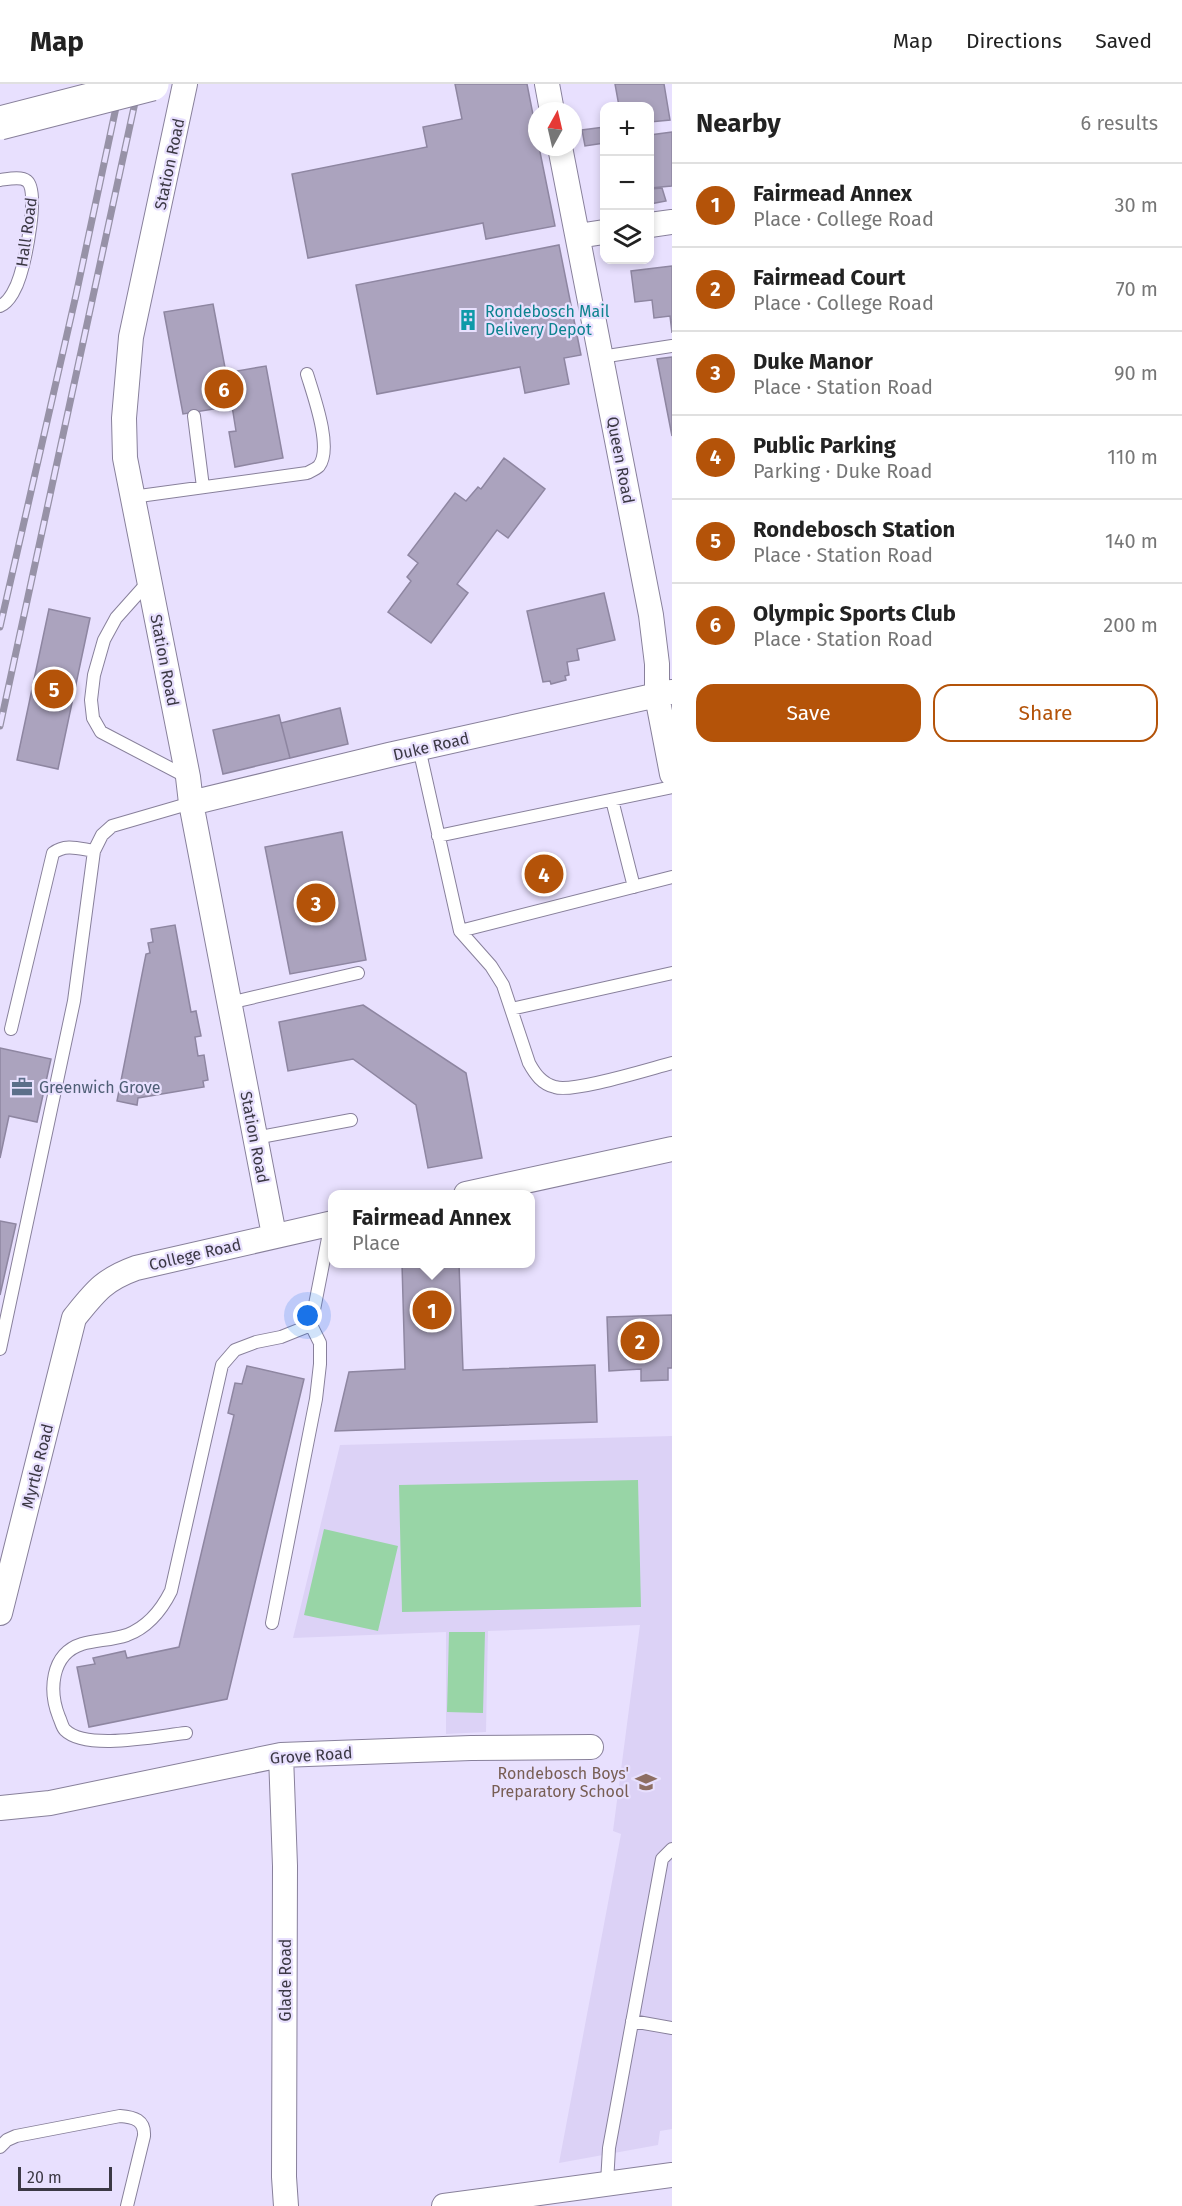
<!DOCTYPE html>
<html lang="en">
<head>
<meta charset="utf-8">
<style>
	:root { --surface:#fff; --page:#f6f6f6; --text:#222; --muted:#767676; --line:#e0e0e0; --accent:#b45309 }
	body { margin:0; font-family:"Fira Sans",sans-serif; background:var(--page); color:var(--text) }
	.controls { position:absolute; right:18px; top:18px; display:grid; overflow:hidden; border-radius:12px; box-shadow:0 3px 9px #0003 }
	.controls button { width:54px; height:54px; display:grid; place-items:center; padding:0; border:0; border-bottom:2px solid var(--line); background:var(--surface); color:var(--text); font:30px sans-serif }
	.compass { position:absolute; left:528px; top:18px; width:54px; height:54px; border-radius:50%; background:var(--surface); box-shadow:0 3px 9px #0003; rotate:8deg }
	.scale { position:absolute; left:18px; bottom:15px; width:94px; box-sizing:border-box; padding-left:6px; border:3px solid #3b3844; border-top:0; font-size:16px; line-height:21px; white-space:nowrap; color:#3b3844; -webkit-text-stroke:4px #e8e0fe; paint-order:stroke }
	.you { position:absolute; left:308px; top:1232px; width:21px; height:21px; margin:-15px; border:4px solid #fff; border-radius:50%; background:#1a73e8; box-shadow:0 0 0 9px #1a73e833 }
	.badge { display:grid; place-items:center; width:39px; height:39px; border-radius:50%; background:var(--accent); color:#fff; font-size:20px; font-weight:700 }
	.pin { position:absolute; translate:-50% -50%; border:3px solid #fff; box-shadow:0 2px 6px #0006 }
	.popup { position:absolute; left:328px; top:1106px; width:207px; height:78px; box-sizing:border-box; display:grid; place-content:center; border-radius:12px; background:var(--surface); filter:drop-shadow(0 2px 4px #0005); font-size:20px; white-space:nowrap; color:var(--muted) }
	.popup b { font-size:22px; color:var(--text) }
	.popup::after { content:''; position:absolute; left:50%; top:100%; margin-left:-12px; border:12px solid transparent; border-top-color:var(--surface) }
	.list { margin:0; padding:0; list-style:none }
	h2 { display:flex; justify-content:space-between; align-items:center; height:78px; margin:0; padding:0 24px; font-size:26px }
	h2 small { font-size:20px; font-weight:400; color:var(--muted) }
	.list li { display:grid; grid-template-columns:39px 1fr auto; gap:18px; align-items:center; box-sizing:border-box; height:84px; padding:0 24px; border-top:2px solid var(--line) }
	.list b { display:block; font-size:22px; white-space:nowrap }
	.list p { margin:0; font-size:20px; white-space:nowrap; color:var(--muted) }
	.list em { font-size:20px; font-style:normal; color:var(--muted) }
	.actions { display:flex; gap:12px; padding:18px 24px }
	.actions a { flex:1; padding:14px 0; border:2px solid var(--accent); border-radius:18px; text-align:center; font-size:21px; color:var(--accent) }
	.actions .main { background:var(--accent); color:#fff }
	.icon { flex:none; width:33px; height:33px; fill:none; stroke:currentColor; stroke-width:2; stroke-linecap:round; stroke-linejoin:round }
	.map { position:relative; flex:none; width:672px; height:2122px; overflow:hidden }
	header { display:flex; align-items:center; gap:36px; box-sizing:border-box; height:84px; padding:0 30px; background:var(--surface); border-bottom:2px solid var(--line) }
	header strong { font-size:28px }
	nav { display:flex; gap:33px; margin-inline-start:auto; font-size:21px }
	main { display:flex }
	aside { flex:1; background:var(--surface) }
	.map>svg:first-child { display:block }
</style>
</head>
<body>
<header>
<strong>Map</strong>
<nav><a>Map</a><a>Directions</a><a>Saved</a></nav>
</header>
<main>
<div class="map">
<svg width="672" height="2122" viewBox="0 0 672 2122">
	<rect width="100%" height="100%" fill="#e8e0fe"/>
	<!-- built -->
	<path fill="#dcd2f6" d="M672,1352v693l-12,2 -2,14 -99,18 62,-329 -8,-3 27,-206 -152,6 -2,101 -40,2v-102l-153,6 47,-193z"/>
	<!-- green -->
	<path fill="#98d5a6" d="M638,1396l3,127 -239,5 -3,-127z
		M324,1445l74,17 -20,85 -74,-16z
		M449,1548h36l-2,81 -36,-1z"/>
	<!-- building -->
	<path fill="#aba3be" stroke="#8e86a1" stroke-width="1.5" d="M455,0h72l10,51v12h2l16,79 -69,13 -3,-16 -175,35 -16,-84 135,-27 -4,-20 39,-8z
		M615,0h49l6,36 -20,2v-16h-31z
		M604,43v16l-19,3 -3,-16z
		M672,48v54l-22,2v-53z
		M662,104l4,13 -16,3v-15z
		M559,161l22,110 -17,3 5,26 -44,9 -5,-26 -143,27 -21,-109z
		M672,182v67l-2,-17 -16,2 -2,-18 -17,2 -4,-31z
		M213,220l13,69 40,-7 17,92 -48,9 -6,-35 7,-1 -4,-25 -49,8 -19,-102z
		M672,273v79l-15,-77z
		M504,374l41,31 -37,49 -11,-8 -40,54 11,9 -37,50 -43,-31 23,-31 -4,-4 11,-14 -10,-8 47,-62 11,8 12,-14 3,2z
		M604,509l11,47 -38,9 2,11 -12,2 2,13 -4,1 1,4 -15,4 -1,-3 -7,1 -16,-71z
		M49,525l41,9 -32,151 -41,-9z
		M340,624l8,36 -58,14 -9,-35z
		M279,631l11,43 -67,16 -10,-44z
		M342,748l24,128 -76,14 -25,-127z
		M175,841l16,87 5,-1 5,25 -6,1 3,19 6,-1 4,25 -5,1 1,6 -66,11 -1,7 -20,-4 29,-147 4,-1 -2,-10 5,-1 -2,-13z
		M363,921l103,68 16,85 -54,10 -12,-63 -63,-46 -65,12 -9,-49z
		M0,964l51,11 -14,63 -28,-6 -9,42z
		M0,1137l16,3 -16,71z
		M402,1180h57l4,106 132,-5 2,57 -262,9 14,-59 56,-3z
		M672,1231v53h-4v12l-27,1v-12l-32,2 -2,-54z
		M247,1282l57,13 -77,320 -138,28 -12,-60 18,-3 -2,-6 32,-7 2,7 52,-11 55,-232 -6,-2 7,-30 7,1z"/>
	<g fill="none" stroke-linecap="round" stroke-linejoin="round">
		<defs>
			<path id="service" d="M0,96c8,-1 21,-4 27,1 13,10 -2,79 -7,95 -3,10 -10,26 -20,30
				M601,273l71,-11
				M194,332l9,71
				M132,413l175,-24c4,-2 9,-4 12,-7 14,-18 -6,-72 -12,-92
				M149,497l-33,37 -12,22 -10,35 -3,25 2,18 8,14 86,45
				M419,664l41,183 31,35 12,19 26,78c6,11 13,21 26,24 18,6 94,-18 117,-24
				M612,716l22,87
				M438,752l234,-49
				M460,847l212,-54
				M229,919l129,-30
				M511,925l161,-36
				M11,945l42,-176c13,-10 27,-4 41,-2
				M255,1054l96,-18
				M0,1265l74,-348 20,-150 8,-16 10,-9 79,-23
				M272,1539l44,-224 4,-35v-21l-9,-18
				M186,1649c-29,3 -100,18 -121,-3 -3,-3 -4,-9 -6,-13 -10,-25 -9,-63 23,-73 14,-4 30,-4 45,-9 21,-8 34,-24 44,-44l51,-226 13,-15 21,-8 25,-5 30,-12 20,-102
				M632,1937l40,7
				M0,2063l7,-7 9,-4 104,-20c14,1 25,4 24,20l-17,70
				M607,2099l2,-35 53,-289 10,-10"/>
			<path id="minor" d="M185,0l-54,253 -7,81 1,40 63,319 3,26 83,432
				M547,0l5,27
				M560,63l91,468 6,49v32l15,78
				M650,141l22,-3
				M578,152l26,-4
				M191,719l198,-48 282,-63
				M466,1110l206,-45
				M0,1529l74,-295c21,-26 29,-38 62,-50l197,-45
				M281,1671l4,111 -1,311 2,29
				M0,1724l50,-5 231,-48 190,-7 120,-1
				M444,2122l228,-31"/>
		</defs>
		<!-- service casing -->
		<use href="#service" stroke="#88809b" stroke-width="14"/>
		<!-- minor casing -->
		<use href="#minor" stroke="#88809b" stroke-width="26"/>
		<!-- service -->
		<use href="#service" stroke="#fff" stroke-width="12"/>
		<!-- minor -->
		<use href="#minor" stroke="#fff" stroke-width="24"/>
		<defs>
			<path id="rail" d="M0,543l76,-332 45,-211
				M0,642l139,-642"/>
		</defs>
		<!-- rail casing -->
		<use href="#rail" stroke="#9792a7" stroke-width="7"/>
		<!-- rail -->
		<use href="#rail" stroke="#e8e0fe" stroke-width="4.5" stroke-dasharray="14" stroke-linecap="butt"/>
		<defs>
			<path id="secondary-bridge" d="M0,39l152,-39"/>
		</defs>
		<!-- secondary-bridge casing -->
		<use href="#secondary-bridge" stroke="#88809b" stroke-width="35" stroke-linecap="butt"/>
		<!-- secondary-bridge -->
		<use href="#secondary-bridge" stroke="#fff" stroke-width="33"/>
	</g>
	<!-- icons -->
	<defs>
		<symbol id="building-bare" viewBox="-9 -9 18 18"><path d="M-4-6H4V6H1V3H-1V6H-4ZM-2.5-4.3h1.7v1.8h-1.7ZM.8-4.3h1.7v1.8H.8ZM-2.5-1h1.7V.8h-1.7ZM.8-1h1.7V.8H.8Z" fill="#0f9aa8" stroke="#e8e0fe" stroke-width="2.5" paint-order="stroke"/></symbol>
		<symbol id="office-bare" viewBox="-9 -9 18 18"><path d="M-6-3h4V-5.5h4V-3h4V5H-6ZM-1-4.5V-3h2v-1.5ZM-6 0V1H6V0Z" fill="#5c6f8a" stroke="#e8e0fe" stroke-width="2.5" paint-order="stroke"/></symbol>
		<symbol id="school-bare" viewBox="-9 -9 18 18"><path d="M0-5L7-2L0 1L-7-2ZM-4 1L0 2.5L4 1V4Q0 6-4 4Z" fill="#8d6e63" stroke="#e8e0fe" stroke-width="2.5" paint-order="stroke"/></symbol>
	</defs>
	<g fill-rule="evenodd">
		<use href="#building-bare" x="453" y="221" width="30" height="30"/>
		<use href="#office-bare" x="7" y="988" width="30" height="30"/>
		<use href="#school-bare" x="631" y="1683" width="30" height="30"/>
	</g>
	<g text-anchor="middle" stroke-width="4.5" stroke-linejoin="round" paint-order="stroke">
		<!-- street labels -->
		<g font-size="16" fill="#3b3844" stroke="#e8e0fe">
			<text transform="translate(169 80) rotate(-78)" y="6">Station Road</text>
			<text transform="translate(26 148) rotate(-82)" y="6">Hall Road</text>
			<text transform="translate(621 376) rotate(79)" y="6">Queen Road</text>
			<text transform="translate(165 576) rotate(79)" y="6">Station Road</text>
			<text transform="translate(431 662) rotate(-13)" y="6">Duke Road</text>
			<text transform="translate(255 1053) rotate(79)" y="6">Station Road</text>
			<text transform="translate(195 1170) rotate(-13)" y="6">College Road</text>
			<text transform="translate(37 1382) rotate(-76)" y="6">Myrtle Road</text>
			<text transform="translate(311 1671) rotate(-4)" y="6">Grove Road</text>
			<text transform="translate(285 1896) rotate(-90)" y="6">Glade Road</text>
		</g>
		<!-- culture labels -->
		<g font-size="16" fill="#0d838f" stroke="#e8e0fe" text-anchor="start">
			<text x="485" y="233">Rondebosch Mail<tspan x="485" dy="18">Delivery Depot</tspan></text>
		</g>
		<!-- service labels -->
		<g font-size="16" fill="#4e5e75" stroke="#e8e0fe" text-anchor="start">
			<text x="39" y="1009">Greenwich Grove</text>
		</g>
		<!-- education labels -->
		<g font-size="16" fill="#785e54" stroke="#e8e0fe" text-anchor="end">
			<text x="629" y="1695">Rondebosch Boys'<tspan x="629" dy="18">Preparatory School</tspan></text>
		</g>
	</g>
</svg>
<div class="controls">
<button>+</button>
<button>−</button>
<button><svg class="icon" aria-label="layers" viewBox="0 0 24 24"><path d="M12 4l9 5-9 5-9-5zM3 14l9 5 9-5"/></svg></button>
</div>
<svg class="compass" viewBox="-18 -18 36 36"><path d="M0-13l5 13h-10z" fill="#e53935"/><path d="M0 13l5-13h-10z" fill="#767676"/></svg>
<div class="scale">20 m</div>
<div class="you"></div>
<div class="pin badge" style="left:432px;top:1226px">1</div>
<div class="popup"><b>Fairmead Annex</b>Place</div>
<div class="pin badge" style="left:640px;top:1257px">2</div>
<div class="pin badge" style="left:316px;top:819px">3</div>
<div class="pin badge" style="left:544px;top:790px">4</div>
<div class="pin badge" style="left:54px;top:605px">5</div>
<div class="pin badge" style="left:224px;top:305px">6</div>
</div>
<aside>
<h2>Nearby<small>6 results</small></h2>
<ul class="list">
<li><span class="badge">1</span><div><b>Fairmead Annex</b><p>Place · College Road</p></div><em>30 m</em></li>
<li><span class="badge">2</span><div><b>Fairmead Court</b><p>Place · College Road</p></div><em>70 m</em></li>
<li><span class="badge">3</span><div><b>Duke Manor</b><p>Place · Station Road</p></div><em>90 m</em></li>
<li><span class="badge">4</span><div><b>Public Parking</b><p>Parking · Duke Road</p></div><em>110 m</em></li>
<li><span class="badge">5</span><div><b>Rondebosch Station</b><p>Place · Station Road</p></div><em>140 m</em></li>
<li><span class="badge">6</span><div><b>Olympic Sports Club</b><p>Place · Station Road</p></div><em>200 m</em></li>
</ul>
<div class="actions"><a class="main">Save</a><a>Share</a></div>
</aside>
</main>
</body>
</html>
